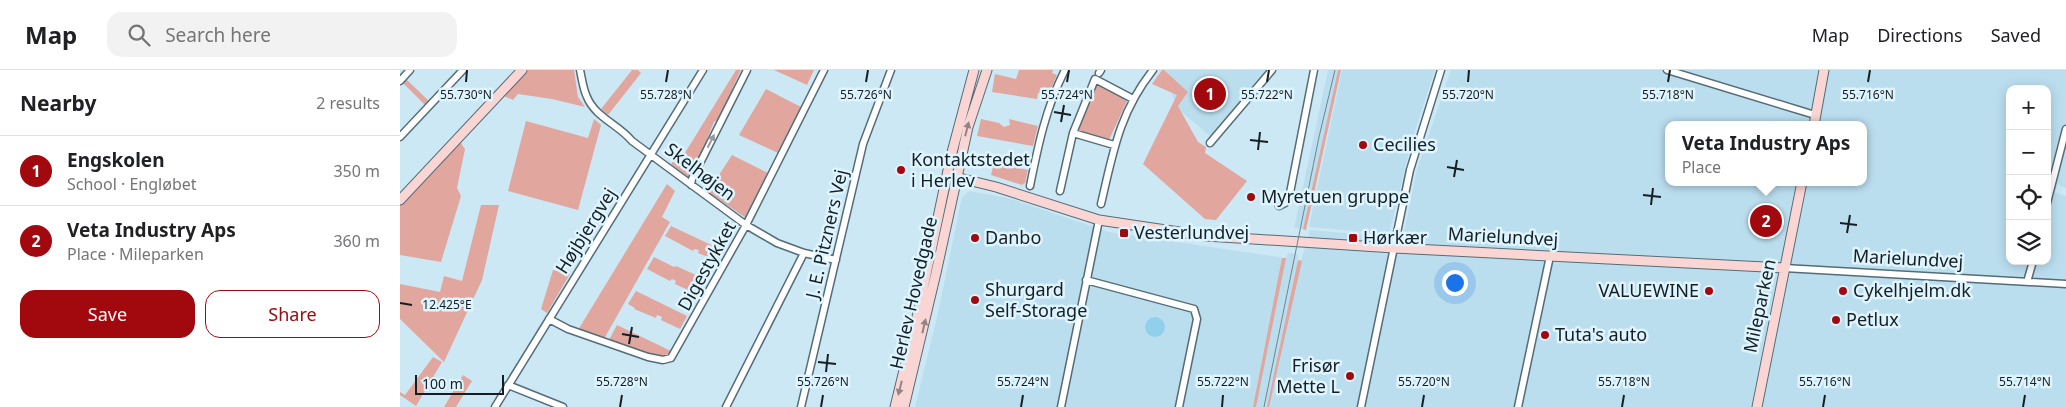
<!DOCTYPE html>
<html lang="en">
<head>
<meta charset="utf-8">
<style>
	:root { --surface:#fff; --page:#f2f2f2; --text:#202124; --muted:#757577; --line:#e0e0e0; --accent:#a2090f }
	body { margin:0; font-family:"Noto Sans",sans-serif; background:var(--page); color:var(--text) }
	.controls { position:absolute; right:15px; top:15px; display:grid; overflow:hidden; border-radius:10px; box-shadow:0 2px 12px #0003 }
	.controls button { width:45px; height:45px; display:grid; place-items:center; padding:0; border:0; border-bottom:1px solid var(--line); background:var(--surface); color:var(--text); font:25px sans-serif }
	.scale { position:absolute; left:15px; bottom:12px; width:89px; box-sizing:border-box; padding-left:5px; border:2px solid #151f23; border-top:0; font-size:14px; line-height:18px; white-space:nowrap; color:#151f23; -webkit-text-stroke:4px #def4ff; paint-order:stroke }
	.you { position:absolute; left:1054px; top:212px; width:18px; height:18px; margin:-12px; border:4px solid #fff; border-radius:50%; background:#1a73e8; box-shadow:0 0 0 8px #1a73e833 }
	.badge { display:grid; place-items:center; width:32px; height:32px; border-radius:50%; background:var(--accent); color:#fff; font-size:16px; font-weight:700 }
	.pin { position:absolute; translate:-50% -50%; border:2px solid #fff; box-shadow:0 1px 5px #0006 }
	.popup { position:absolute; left:1265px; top:51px; width:202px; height:65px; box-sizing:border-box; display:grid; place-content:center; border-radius:10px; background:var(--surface); filter:drop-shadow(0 1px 4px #0005); font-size:16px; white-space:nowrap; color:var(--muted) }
	.popup b { font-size:19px; color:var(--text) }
	.popup::after { content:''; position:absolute; left:50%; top:100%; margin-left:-10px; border:10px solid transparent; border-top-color:var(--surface) }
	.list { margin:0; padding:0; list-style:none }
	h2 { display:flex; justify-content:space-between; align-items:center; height:65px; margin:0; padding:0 20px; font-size:21px }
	h2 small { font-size:16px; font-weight:400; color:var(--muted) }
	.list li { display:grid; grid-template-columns:32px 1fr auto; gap:15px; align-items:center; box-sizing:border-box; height:70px; padding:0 20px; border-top:1px solid var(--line) }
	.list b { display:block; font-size:19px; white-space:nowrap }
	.list p { margin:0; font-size:16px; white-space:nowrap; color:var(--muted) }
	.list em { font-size:16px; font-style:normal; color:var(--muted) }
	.actions { display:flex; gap:10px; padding:15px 20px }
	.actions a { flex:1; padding:11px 0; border:1px solid var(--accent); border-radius:15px; text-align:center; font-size:18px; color:var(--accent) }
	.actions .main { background:var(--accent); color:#fff }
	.icon { flex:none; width:28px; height:28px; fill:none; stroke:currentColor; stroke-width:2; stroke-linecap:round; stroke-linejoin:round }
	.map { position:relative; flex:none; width:1666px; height:337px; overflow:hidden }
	header { display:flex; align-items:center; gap:30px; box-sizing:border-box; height:70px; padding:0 25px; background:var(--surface); border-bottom:1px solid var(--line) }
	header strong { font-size:24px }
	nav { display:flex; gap:28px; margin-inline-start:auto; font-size:18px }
	.search { width:350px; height:45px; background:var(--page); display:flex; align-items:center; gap:12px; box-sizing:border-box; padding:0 18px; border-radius:15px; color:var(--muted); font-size:19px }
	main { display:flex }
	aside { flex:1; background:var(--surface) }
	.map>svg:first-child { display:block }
</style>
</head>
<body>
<header>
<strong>Map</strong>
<div class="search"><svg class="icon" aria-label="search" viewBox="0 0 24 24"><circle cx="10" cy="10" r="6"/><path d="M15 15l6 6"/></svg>Search here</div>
<nav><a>Map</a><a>Directions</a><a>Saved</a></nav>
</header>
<main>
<aside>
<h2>Nearby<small>2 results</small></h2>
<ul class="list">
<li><span class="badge">1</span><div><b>Engskolen</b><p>School · Engløbet</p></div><em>350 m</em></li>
<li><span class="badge">2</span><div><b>Veta Industry Aps</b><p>Place · Mileparken</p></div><em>360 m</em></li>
</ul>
<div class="actions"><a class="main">Save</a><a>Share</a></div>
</aside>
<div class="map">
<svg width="1666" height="337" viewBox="0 0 1666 337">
	<rect width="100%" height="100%" fill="#cde8f5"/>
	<!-- built -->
	<path fill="#bbdeef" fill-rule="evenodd" d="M765,0h102l-55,68 -36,-31z
		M928,0h10l-35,159 -9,-1z
		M942,0h93l-23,70 -23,94 -80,-7z
		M1051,0h615v118l-6,-2 -2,-3 -3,10 11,3v211h-1151l22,-90 25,-120 7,-6 39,7 101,34 177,26 2,-5 10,1v6l3,1 9,-31 93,8 14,-69zM1610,19h37v172h-37zM1268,55h196v57h-196z"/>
	<!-- green -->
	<path fill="#e1a69d" d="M128,0h46l4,27 7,10 -33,-8 -34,-5 -5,6 -9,-4z
		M232,0h6l3,3 -33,42 -7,-6z
		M336,0h5l-9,19 2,3 -16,28 -4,2 -7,17 1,2 -18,38 -19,-15 5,-6 4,3z
		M374,0h40l-7,15z
		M619,0h34l-1,3 5,2 -9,20 -10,-2 -1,6 -45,-7 3,-18 21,5z
		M762,0h2l24,22 -10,14 20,36 8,5 -1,6 42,28 -31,39 -11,-1 -62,-55 34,-69 -25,-11z
		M938,0h3l-35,160 -3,-1z
		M7,10l22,21 -3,5 -23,-23z
		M697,12l30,19 -18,39 -31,-9z
		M366,19l35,18 -23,46 -39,-18z
		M194,49l7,6 -23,85 -70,-19 18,-70 62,17z
		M581,49l18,4 5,4 6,-2 -1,-6 29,7 -5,20 -56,-10z
		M60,72l5,7 -8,39 4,8 -20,66 -41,-7v-50z
		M332,85l36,18 -22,45 -38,-26z
		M594,93l34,7 -3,13 -3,2 -31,-10z
		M267,114l8,7 -13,26 8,5 -66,117 -26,-9z
		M81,135h18l-17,75 -38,82 -44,-43v-35l40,8 4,-16 18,5z
		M271,156l53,25 -6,10 -20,-8 1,-3 -5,-1 -1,2 -28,-15z
		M254,187l20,10 2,-1 31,14 -8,15 -24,-11 1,-3 -4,-2 -2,2 -23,-12z
		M882,188h4l-30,149h-3z
		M898,190l4,1 -33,146h-2z
		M153,200l17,4 -23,39 -6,-4z
		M236,221l51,25 -7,13 -19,-9 1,-3 -5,-2 -1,3 -22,-9 1,-1 -7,-4z
		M217,255l56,27 -13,5 -51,-17z
		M33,287l9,5 -26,44 -16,-11v-3l5,3z
		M63,305l9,6 -16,26h-12z"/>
	<!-- water -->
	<path fill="#91d0ed" d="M745 257a10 10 0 1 1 20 0a10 10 0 1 1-20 0Z"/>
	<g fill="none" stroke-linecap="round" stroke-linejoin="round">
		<defs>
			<path id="street" d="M180,0c2,9 3,19 7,27 8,20 32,28 45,44l114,84 31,18 27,10 32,7
				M1267,0l148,45
				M699,3l2,-3
				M0,11l10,-11
				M673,63l41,12
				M0,67l63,-67
				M810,73l62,-73
				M291,115l1,-6 55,-109
				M630,116c8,-40 16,-79 35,-116
				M660,121l13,-58 22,-54 38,20
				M1647,133l19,-74
				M701,134c12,-51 18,-91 52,-134
				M879,136l6,-3 4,-5 25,-128
				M1384,198l282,16
				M686,210l108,29 3,10 -18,88
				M1627,212l6,-21
				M149,249l19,10 80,28 15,3 8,-2 75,-133 78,-155
				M108,315l55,22
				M95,337l208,-337
				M326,337l78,-154
				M401,337l62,-263 28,-74
				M661,337l38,-187
				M961,337l49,-237 31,-100
				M1118,337l32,-151"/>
			<path id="secondary" d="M1414,55l10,-55
				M547,105l49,12 103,33 107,16 188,12 390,20
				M0,130l122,-130
				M495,337l22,-90 34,-161 23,-86
				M504,337l32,-134 32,-146 19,-57
				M1357,337l45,-225"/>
		</defs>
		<!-- street casing -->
		<use href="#street" stroke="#546c77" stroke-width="9"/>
		<!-- secondary casing -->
		<use href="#secondary" stroke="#546c77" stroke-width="11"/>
		<!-- street -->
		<use href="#street" stroke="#fff" stroke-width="6"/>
		<!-- secondary -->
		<use href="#secondary" stroke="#f9d6d3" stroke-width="9"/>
		<!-- tram -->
		<path stroke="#71838b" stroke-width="1" d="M864,337l55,-270 16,-67"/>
	</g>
	<!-- one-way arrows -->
	<defs><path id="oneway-solid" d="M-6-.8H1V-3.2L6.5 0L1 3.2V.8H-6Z" transform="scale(1.25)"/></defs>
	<g fill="#928484">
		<use href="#oneway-solid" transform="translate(567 59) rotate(-76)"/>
		<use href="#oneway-solid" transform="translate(524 256) rotate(-77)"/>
		<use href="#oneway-solid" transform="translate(500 318) rotate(104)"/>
	</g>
	<use fill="#969a9c" href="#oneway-solid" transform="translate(311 71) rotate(-63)"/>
	<!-- ticks -->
	<path fill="none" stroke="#151f23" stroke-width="2" d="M66,12l1,-12M266,12l2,-12M466,12l2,-12M667,12l2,-12M867,12l2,-12M1068,12l1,-12M1268,12l2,-12M1468,12l2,-12M654,42l17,3M661,52l3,-17M850,70l18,2M858,80l2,-18M1047,97l17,3M1054,107l3,-17M1243,125l18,2M1251,135l2,-17M1440,153l17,2M1447,163l3,-18M0,233l12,2M222,264l17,3M229,274l3,-17M418,292l18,2M426,302l2,-18M220,337l2,-12M421,337l2,-12M621,337l2,-12M822,337l1,-12M1022,337l2,-12M1222,337l2,-12M1423,337l2,-12M1623,337l2,-12"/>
	<!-- markers -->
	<g fill="#a2090f" stroke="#def4ff" stroke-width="2">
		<circle cx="963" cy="75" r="5"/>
		<circle cx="501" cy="100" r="5"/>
		<circle cx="851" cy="127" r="5"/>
		<rect x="719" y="158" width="10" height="10" rx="2.5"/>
		<circle cx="575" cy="168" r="5"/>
		<rect x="948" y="163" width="10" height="10" rx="2.5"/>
		<circle cx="1309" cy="221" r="5"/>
		<circle cx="1443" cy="221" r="5"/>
		<circle cx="575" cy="230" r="5"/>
		<circle cx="1436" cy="250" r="5"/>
		<circle cx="1145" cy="265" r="5"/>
		<circle cx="950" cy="306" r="5"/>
	</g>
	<g text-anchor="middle" stroke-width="5" stroke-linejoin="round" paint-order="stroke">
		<!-- poi labels -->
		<g font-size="18" fill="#151f23" stroke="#def4ff" text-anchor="start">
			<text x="973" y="81">Cecilies</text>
			<text x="511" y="96">Kontaktstedet<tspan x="511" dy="21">i Herlev</tspan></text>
			<text x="861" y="133">Myretuen gruppe</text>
			<text x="734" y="169">Vesterlundvej</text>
			<text x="585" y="174">Danbo</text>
			<text x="963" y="174">Hørkær</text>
			<text x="585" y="226">Shurgard<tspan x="585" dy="21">Self-Storage</tspan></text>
			<text x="1299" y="227" text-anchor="end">VALUEWINE</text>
			<text x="1453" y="227">Cykelhjelm.dk</text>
			<text x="1446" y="256">Petlux</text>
			<text x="1155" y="271">Tuta's auto</text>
			<text x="940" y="302" text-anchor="end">Frisør<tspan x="940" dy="21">Mette L</tspan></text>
		</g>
		<!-- street labels -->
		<g font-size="18" fill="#151f23" stroke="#def4ff">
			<text transform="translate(300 102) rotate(37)" y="6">Skelhøjen</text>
			<text transform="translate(186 161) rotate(-58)" y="6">Højbjergvej</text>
			<text transform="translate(427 164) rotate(-77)" y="6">J. E. Pitzners Vej</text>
			<text transform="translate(1103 167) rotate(3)" y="6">Marielundvej</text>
			<text transform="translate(1508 189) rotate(3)" y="6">Marielundvej</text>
			<text transform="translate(307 196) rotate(-61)" y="6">Digestykket</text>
			<text transform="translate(514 223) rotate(-77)" y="6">Herlev Hovedgade</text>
			<text transform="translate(1360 236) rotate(-78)" y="6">Mileparken</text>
		</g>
	</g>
	<g font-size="12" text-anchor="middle" fill="#151f23" stroke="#def4ff" stroke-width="5" stroke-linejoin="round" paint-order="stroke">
		<text x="66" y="29">55.730°N</text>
		<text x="266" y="29">55.728°N</text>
		<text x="466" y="29">55.726°N</text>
		<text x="667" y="29">55.724°N</text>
		<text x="867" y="29">55.722°N</text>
		<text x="1068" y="29">55.720°N</text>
		<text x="1268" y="29">55.718°N</text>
		<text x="1468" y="29">55.716°N</text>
		<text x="47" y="239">12.425°E</text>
		<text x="222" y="316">55.728°N</text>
		<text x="423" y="316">55.726°N</text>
		<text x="623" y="316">55.724°N</text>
		<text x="823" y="316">55.722°N</text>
		<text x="1024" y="316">55.720°N</text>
		<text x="1224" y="316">55.718°N</text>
		<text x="1425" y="316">55.716°N</text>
		<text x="1625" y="316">55.714°N</text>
	</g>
</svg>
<div class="controls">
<button>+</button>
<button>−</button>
<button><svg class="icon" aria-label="locate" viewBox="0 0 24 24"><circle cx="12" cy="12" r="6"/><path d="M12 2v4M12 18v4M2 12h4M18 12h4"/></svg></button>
<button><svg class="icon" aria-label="layers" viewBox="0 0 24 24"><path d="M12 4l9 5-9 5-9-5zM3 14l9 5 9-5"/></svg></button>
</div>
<div class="scale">100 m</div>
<div class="you"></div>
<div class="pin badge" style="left:810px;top:24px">1</div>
<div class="pin badge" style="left:1366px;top:151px">2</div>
<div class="popup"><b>Veta Industry Aps</b>Place</div>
</div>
</main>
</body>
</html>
